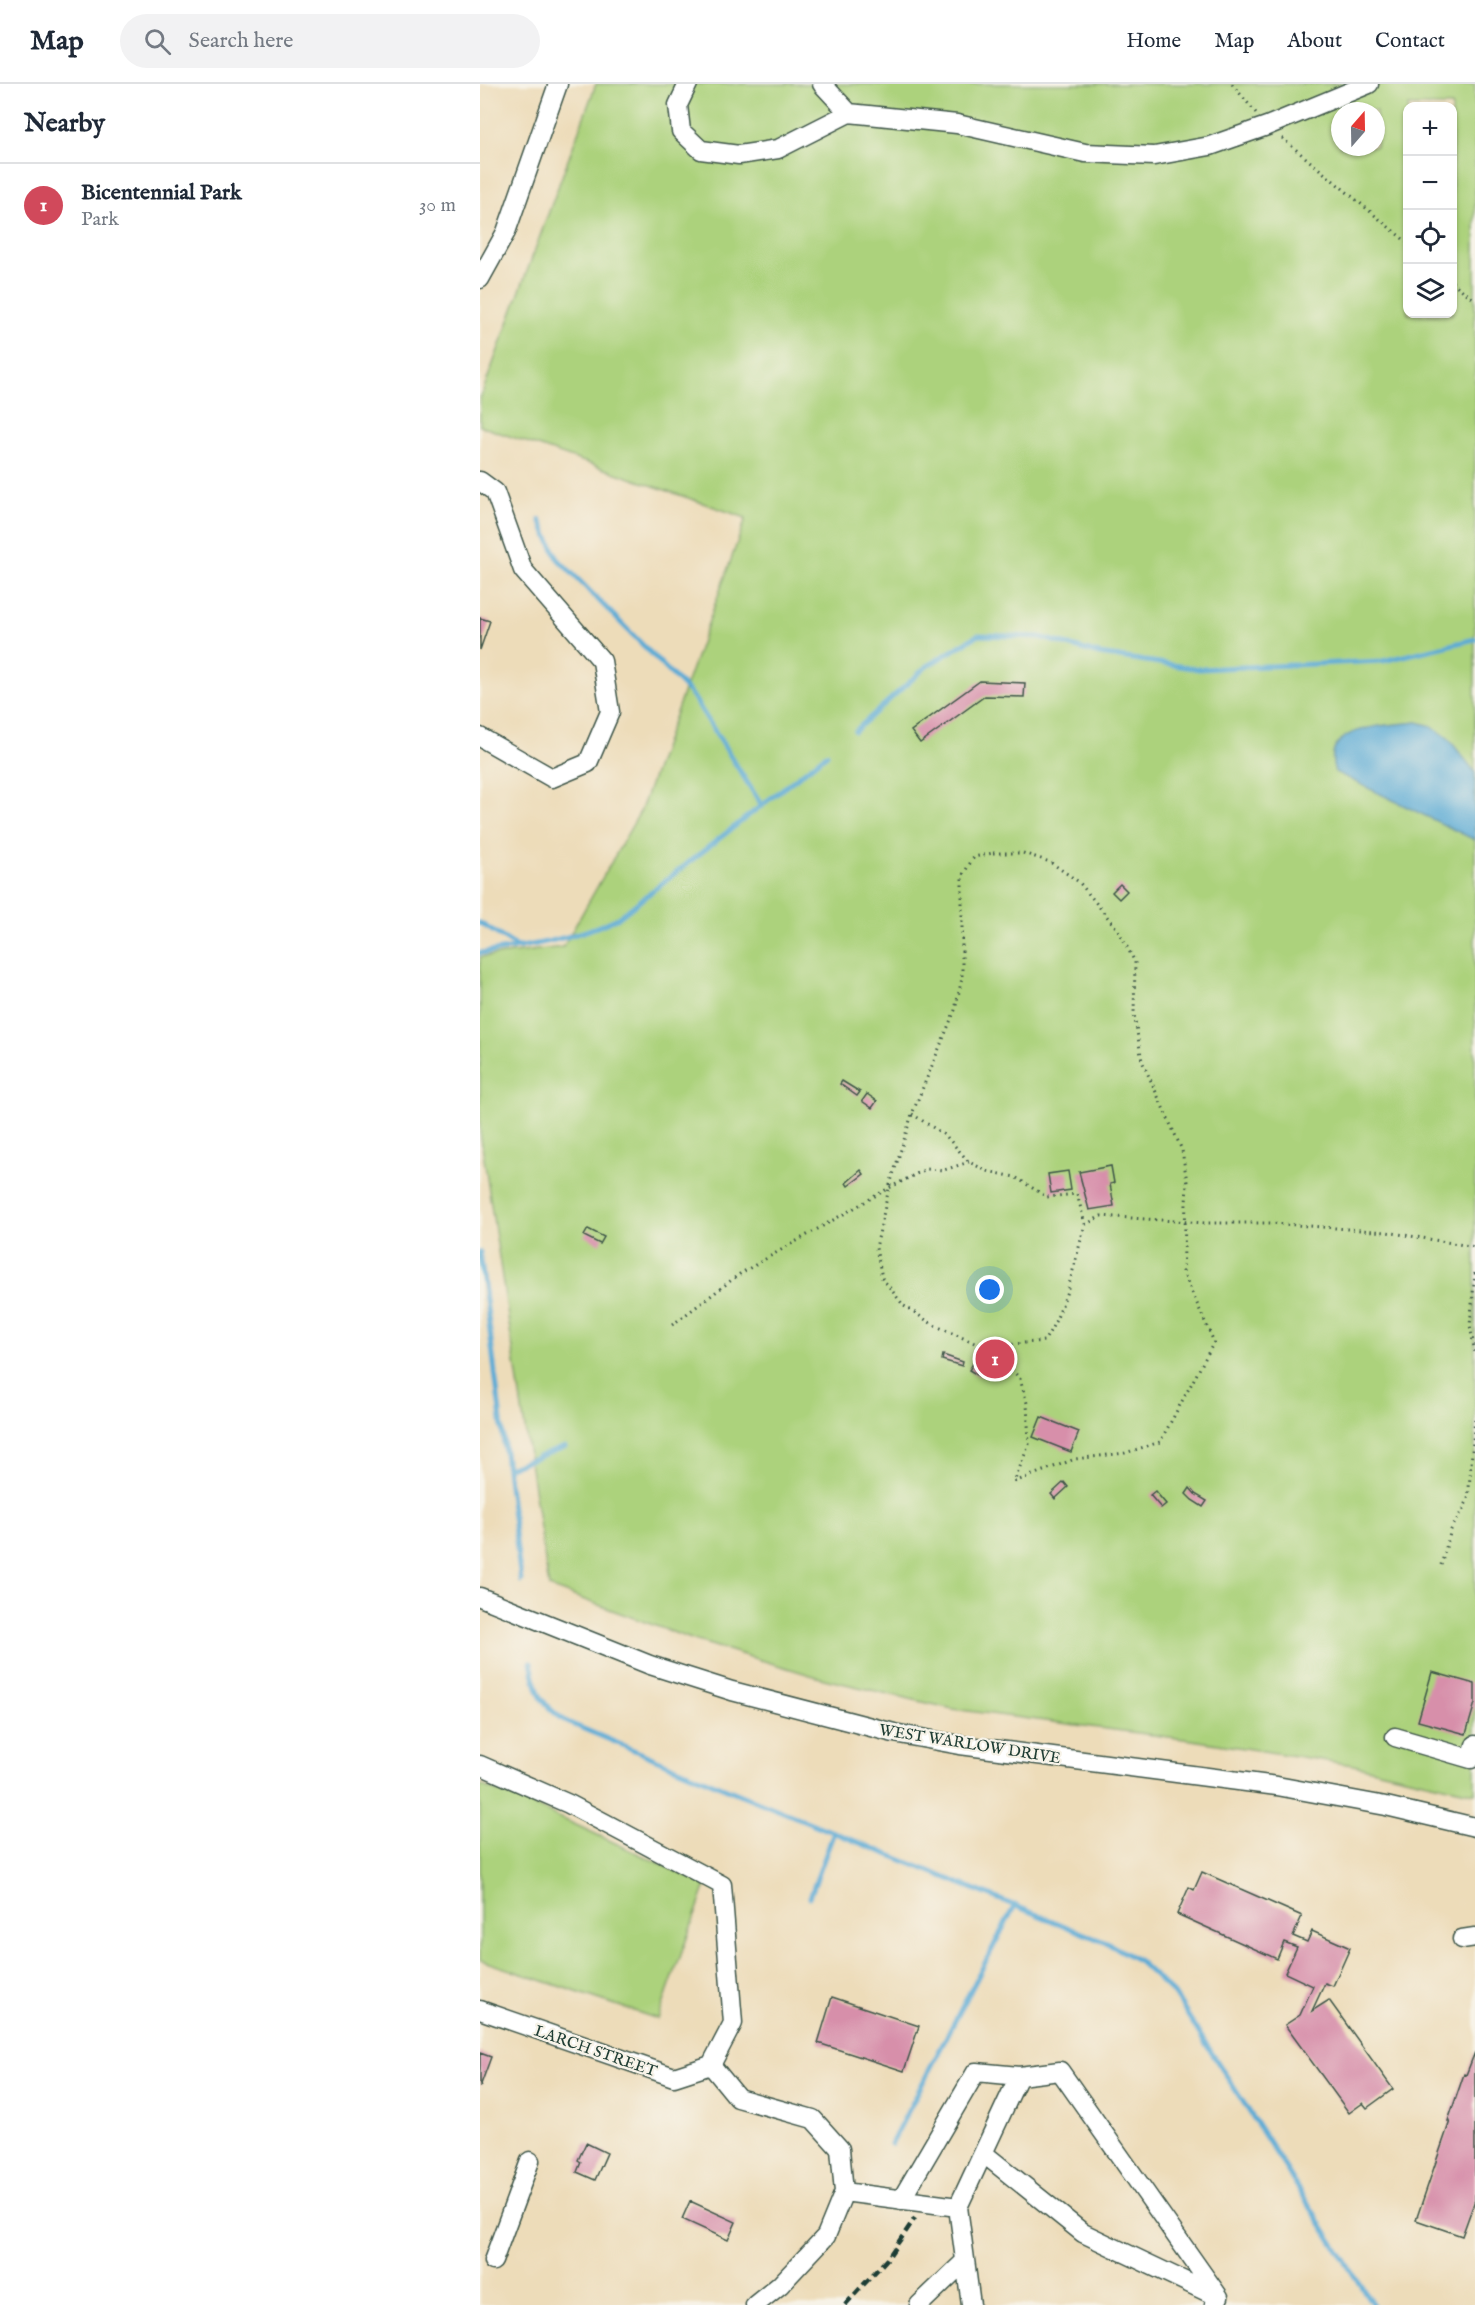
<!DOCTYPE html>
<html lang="en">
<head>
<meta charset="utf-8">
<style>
	:root { --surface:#fff; --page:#f2f2f3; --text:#1f2937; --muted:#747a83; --line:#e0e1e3; --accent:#d1495b }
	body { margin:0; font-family:"IM FELL English",serif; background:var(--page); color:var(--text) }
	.controls { position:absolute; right:18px; top:18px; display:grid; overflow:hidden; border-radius:12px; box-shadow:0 2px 4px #0004 }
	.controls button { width:54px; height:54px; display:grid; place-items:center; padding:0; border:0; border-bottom:2px solid var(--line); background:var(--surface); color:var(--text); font:30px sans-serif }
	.compass { position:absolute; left:851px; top:18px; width:54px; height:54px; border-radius:50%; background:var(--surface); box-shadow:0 2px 4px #0004; rotate:20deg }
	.you { position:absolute; left:510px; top:1206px; width:21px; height:21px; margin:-15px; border:4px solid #fff; border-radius:50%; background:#1a73e8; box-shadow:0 0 0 9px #1a73e833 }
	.badge { display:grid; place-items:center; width:39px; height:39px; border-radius:50%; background:var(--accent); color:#fff; font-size:20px; font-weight:700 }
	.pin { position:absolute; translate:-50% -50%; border:3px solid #fff; box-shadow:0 2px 6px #0006 }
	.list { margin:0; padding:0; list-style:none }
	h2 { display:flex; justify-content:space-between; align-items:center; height:78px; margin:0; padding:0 24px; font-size:26px }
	h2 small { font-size:20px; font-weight:400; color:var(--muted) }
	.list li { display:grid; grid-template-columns:39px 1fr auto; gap:18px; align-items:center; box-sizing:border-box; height:84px; padding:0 24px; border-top:2px solid var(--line) }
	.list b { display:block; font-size:22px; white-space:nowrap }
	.list p { margin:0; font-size:20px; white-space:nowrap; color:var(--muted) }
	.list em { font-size:20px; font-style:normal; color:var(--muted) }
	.icon { flex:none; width:33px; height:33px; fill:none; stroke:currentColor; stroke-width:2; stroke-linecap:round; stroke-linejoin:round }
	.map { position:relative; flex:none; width:995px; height:2221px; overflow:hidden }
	header { display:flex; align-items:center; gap:36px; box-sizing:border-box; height:84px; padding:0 30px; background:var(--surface); border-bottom:2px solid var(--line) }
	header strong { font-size:28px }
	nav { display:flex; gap:33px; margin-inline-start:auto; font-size:21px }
	.search { width:420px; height:54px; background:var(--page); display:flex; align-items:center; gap:15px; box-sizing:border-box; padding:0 21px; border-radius:33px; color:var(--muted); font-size:22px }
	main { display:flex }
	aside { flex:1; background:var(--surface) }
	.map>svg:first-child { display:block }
</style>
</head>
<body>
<header>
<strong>Map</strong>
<div class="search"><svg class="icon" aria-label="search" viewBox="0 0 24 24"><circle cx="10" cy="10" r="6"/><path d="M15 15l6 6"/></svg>Search here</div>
<nav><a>Home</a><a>Map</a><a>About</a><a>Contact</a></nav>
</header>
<main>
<aside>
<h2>Nearby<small></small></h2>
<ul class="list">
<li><span class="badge">1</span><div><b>Bicentennial Park</b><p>Park</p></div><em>30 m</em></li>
</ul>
</aside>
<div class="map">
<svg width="995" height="2221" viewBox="0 0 995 2221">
	<rect width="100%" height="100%" fill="#f7f3e8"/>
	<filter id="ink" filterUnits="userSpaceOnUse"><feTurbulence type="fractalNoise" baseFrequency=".0167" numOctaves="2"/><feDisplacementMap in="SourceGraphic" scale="12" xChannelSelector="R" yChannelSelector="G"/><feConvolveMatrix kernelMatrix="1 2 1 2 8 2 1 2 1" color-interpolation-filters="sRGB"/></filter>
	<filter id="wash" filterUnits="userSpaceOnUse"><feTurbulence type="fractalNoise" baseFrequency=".008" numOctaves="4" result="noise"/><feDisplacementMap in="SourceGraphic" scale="24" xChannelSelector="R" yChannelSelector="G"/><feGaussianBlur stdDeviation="1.35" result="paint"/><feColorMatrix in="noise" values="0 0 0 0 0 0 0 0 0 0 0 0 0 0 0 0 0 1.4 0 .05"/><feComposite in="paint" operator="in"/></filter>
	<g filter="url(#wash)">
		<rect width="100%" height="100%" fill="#eddcb9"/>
		<!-- green -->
		<path fill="#acd27c" stroke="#668858" stroke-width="1.5" fill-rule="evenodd" d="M116,0h879v1709l-122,-28 -161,-25 -239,-31 -129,-30 -130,-39 -145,-53 -69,-455v-175l83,-10 78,-137 105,-292 -266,-92v-27zM928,22h44v208h-44zM860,27h36v36h-36z
			M0,1701l44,16 182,84 -48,134 -178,-59z"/>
		<!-- water -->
		<path fill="#5babd5" stroke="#3d7484" stroke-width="1.5" d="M937,638l15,4 16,12 27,34v68l-140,-68c-16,-48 52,-46 82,-50z"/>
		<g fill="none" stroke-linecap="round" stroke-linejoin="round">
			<!-- stream -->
			<path stroke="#5babd5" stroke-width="5" d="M60,436l18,39 134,136 70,111
				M375,647l72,-65 51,-31 62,2 59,17 100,15 184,-8 92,-22
				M0,839l39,25
				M0,869c47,-6 94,-14 138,-35l209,-164
				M0,1168l41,329
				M27,1384l58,-21
				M51,1579c7,32 8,40 36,59l167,70 373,151 32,18 35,33 199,311
				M330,1813l24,-65
				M411,2060l124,-239"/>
		</g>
		<g id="blocks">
			<!-- building -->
			<path fill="#d78faa" d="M0,534l10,3 -10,29z
				M500,597l45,2 -1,14 -39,-1 -65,47 -9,-12z
				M640,800l7,7 -8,8 -7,-7z
				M362,997l18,11 -3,4 -17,-12z
				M387,1010l10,7 -5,7 -10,-7z
				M631,1082l3,17 -4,1 4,22 -25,4 -10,-38z
				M381,1086l3,4 -16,12 -2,-3z
				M588,1087l3,19 -20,3 -3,-19z
				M108,1145l16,8 -4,7 -16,-8z
				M463,1271l20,7 -1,4 -20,-6z
				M494,1278l10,7 -5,7 -10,-6z
				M561,1333l38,15 -8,20 -38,-15z
				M584,1398l4,5 -13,12 -4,-5z
				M710,1404l5,6 12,7 -4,6 -11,-7 -6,-6z
				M675,1407l11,13 -5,4 -11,-13z
				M952,1588l43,12v19l-9,31 -48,-13z
				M722,1788l100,44 -9,20 14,6 5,-11 38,17 -17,38 -8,-3 -13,28 17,-11 64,89 -26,19 -4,-5 -14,10 -64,-88 15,-10 13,-29 -28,-13 12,-26 -13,-5 -7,17 -100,-45 12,-27 5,3z
				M352,1913l87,29 -15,45 -86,-28z
				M995,1968v148l-13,36 -46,-16 34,-99h-2l16,-47 2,1z
				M0,1969l11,4 -11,30z
				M106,2059l21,10 -12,27 -18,-8 4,-10 -3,-2z
				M210,2117l46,21 -8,18 -46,-21z"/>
		</g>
	</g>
	<g filter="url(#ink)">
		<use href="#blocks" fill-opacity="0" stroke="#3e5548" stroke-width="1.5"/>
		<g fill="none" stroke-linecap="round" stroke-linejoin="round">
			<defs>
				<path id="minor" d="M208,0l-10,21 3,26 20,19 38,5 39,-6 71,-36 108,11 128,29 69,3 56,-10 57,-20 102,-42
					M342,0l27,29
					M0,195l26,-47 52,-148
					M0,397l15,11 28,78 79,91 8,51 -22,51 -36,15 -72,-41
					M0,1513l170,68 82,26 162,42 66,12 317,41 109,20 89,21
					M915,1653l76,22 4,-14
					M0,1681l89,39 153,81 11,138 -22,42
					M982,1855l13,-2
					M0,1926l194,67 37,-12
					M231,1981l27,33 75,21 27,30 4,43 -18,44 -46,49 -25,20
					M503,2069l100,80 135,64
					M364,2108l114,15
					M421,2116l75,-128 43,4 41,-5 159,226 -5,8
					M13,2177l37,-100
					M439,2221l46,-44
					M491,2221l-13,-98 61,-131"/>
			</defs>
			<!-- minor casing -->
			<use href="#minor" stroke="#3e5548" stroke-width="21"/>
			<!-- path -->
			<path stroke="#3e5548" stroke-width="3" stroke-dasharray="1.5 4.5" stroke-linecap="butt" d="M752,0l24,29
				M802,54l126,105
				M972,198l23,18
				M513,769h30l27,9 29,20 39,48 17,32 -1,52 8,47 40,89 5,32 -4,90 31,70 -54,100 -35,11 -50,6 -61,23 15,-38 -2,-41 -7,-24 -17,-20 -24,-14 -45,-20 -30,-19 -22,-28 -6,-30 13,-60 23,-74 43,-104 7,-32v-102l12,-19z
				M432,1030l34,22 23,26 18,9 28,6 32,20 30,-3 8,30
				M995,1189l-5,52 5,28
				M192,1241l69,-52 148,-85 37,-19 18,1 25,-8
				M509,1267l25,-7 30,-3c23,-34 30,-78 41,-116l16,-9 104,7h65l117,9 88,15
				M961,1481l10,-35 17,-30 7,-83"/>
			<!-- minor -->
			<use href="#minor" stroke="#fff" stroke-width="18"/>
			<!-- rail -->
			<path stroke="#1f3d34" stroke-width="4.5" stroke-dasharray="9 4.5" stroke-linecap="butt" d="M365,2221l42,-46 28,-41"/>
		</g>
	</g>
	<g text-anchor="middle" stroke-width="4.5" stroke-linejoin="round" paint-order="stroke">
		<!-- street labels -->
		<g font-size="16" fill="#1f3d34" stroke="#f7f3e8">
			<text transform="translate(490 1659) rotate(9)" y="6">WEST WARLOW DRIVE</text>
			<text transform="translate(116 1966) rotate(19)" y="6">LARCH STREET</text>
		</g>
	</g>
</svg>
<div class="controls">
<button>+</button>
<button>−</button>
<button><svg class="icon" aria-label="locate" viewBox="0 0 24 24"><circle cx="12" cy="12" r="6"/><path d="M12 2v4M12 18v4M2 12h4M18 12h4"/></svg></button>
<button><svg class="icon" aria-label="layers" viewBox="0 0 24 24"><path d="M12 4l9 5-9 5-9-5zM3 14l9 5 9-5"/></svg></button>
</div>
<svg class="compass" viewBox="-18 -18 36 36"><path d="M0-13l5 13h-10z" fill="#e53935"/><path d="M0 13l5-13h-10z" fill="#747a83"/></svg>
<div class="you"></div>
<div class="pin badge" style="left:515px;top:1275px">1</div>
</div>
</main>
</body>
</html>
